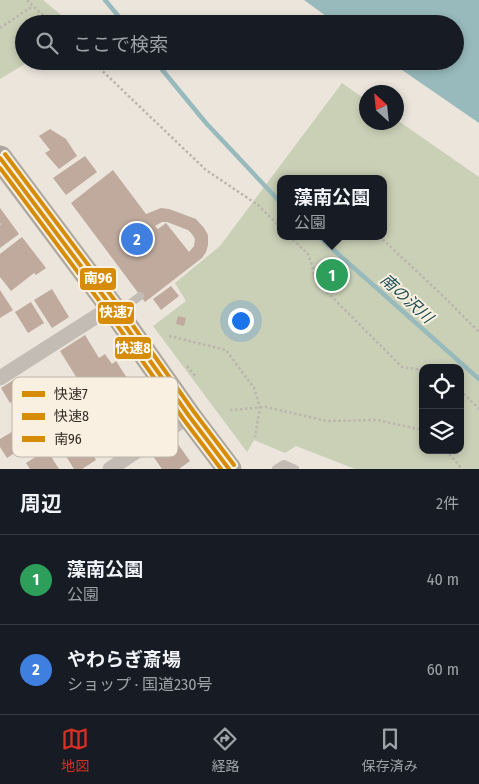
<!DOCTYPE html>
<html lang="ja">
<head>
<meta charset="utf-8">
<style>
	:root { --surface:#171b24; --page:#242831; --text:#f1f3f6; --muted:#9ea1a6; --line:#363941; --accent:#d93025 }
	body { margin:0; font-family:"Fira Sans Condensed","Noto Sans JP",sans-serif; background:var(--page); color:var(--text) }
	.controls { position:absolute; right:15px; bottom:15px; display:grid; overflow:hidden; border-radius:10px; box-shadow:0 2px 8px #0003 }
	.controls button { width:45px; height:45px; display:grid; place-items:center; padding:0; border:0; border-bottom:1px solid var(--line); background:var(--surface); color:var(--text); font:25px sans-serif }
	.compass { position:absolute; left:359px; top:85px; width:45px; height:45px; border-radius:50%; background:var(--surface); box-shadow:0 2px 8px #0003; rotate:333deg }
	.you { position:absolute; left:240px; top:320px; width:18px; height:18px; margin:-12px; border:4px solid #fff; border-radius:50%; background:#1a73e8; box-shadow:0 0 0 8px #1a73e833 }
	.badge { display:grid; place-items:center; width:32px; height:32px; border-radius:50%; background:var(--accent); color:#fff; font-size:16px; font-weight:700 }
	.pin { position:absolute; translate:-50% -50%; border:2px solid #fff; box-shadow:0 1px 5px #0006 }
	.popup { position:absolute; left:277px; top:175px; width:110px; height:65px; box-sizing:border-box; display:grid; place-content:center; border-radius:10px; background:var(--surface); filter:drop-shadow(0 1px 4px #0005); font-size:16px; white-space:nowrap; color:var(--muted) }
	.popup b { font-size:19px; color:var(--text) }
	.popup::after { content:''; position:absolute; left:50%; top:100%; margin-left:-10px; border:10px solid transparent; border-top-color:var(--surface) }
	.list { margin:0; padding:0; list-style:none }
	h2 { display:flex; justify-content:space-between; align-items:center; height:65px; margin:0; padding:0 20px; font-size:21px }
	h2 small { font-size:16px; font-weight:400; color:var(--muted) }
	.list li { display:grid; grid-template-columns:32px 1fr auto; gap:15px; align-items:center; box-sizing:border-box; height:90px; padding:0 20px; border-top:1px solid var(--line) }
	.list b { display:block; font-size:19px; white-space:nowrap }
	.list p { margin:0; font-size:16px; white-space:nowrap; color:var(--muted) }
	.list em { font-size:16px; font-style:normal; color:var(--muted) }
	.icon { flex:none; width:28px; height:28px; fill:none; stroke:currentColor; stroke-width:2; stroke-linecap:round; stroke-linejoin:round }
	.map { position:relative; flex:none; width:479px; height:469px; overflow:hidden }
	.search { position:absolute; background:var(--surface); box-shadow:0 2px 8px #0003; left:15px; right:15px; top:15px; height:55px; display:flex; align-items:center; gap:12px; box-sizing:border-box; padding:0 18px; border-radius:28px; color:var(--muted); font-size:19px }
	.sheet { height:245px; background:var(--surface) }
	nav { display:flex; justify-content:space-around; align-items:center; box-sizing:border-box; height:70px; border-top:1px solid var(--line); background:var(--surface); font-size:14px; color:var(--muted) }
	nav a { display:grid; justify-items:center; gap:2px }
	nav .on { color:var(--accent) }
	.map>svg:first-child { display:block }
</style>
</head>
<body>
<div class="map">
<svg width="479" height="469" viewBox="0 0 479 469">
	<rect width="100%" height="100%" fill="#ebe5dc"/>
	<!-- green -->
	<path fill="#cad0b6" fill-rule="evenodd" d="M0,0h43l29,24h-48v37h6l-30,18z
		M342,83l24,17v22h30l1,-2 82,57v292h-124l-59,-23 -11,7 -31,-13 -7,12 -94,-126 33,-25 -11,-18 45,-37zM281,179h102v57h-102zM423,368h37v82h-37z"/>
	<!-- water -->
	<path fill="#98babc" d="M304,0h175v123l-90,-62h66v-37h-118z"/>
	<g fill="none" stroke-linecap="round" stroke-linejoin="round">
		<!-- stream -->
		<path stroke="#98babc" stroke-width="4.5" d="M105,0l20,24
			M155,61l51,62 75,80
			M318,236l161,143"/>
	</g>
	<!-- building -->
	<path fill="#bfaa9d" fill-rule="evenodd" d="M50,129l16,10 11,17 -18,13 -14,-16 5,-3 -11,-14z
		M85,156l12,16 -31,23 -13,-17z
		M113,170l33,44 15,-6 8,1 27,10 8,9 4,7v10l-2,7 -4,6 -57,44 -74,-99zM162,222h5l21,8 4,4 3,5 -1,7 -5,6 -23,-29 -8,6 -3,-3z
		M0,208l19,26 -19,14v-23l1,-1 -1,-1z
		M22,237l24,31 -10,7 -2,-2 -23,18 -11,-14v-23z
		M171,286l8,10 -18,14 -8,-11z
		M52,289l17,28 -17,11 -18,-28z
		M0,290l13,20 -13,8z
		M31,302l13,21 -16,10 -13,-21z
		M178,316l8,2 -2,8 -8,-2z
		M85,335l14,23 6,-4 7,10 4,-3 13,20 -36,23 -33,-53z
		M15,379l12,19 -9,6 -3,-4 -5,3 -9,-15z
		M75,381l13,21 -28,17 -13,-20z
		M114,403l9,14 -25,16 -9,-13z
		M38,417l9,14 -18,10 -9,-14z
		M15,430l10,16 -18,12 -7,-11v-8z
		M78,430l18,30 -14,9h-8l-16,-26z
		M175,440l15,21 -11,8h-17l-9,-13z
		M47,450l12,19h-29l-4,-6z"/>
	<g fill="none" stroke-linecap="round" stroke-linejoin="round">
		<!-- path -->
		<path stroke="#bbb5ae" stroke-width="2.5" stroke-dasharray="2.5 2.5" stroke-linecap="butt" d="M27,0l25,24
			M0,28l33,-22
			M92,61l114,109 52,35 23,23
			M315,177l2,2
			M289,236l19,18 4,11 3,15 87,87 21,3
			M379,236l62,58 38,38
			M169,336l57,14 28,38 6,19 -5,30
			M187,366l9,11
			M137,381l7,8
			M460,390l19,19
			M230,410l36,-3 61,14 50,-1 46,10
			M446,450l16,19"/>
		<!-- service -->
		<path stroke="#c3bcb5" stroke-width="8" d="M120,311l20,-15
			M276,469l8,-5 11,5"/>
		<!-- minor -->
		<path stroke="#c3bcb5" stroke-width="15" d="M0,378l111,-71
			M110,469l79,-53"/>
		<!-- trunk -->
		<path stroke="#ada7a0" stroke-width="25" d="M0,158l117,156 72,102 40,53"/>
		<defs>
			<path id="bus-1" d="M0,158l117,156 72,102 40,53"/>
			<path id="bus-2" d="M0,168l112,150 72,102 37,49"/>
			<path id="bus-3" d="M5,154l117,156 72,102 40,53"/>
		</defs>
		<!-- bus-1 casing -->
		<use href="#bus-1" stroke="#f9f0e2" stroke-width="8"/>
		<!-- bus-2 casing -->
		<use href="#bus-2" stroke="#f9f0e2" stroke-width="8"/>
		<!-- bus-3 casing -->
		<use href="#bus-3" stroke="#f9f0e2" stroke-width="8"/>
		<!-- bus-1 -->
		<use href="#bus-1" stroke="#d68c07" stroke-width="4"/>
		<!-- bus-2 -->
		<use href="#bus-2" stroke="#d68c07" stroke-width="4"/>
		<!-- bus-3 -->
		<use href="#bus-3" stroke="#d68c07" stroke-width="4"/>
	</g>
	<g text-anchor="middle" stroke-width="4" stroke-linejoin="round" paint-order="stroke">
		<!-- water labels -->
		<g font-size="16" font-style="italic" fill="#1a4c54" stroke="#f9f0e2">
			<text transform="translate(407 298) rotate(42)" y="6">南の沢川</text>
		</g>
	</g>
	<!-- legend -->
	<rect x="12" y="377" width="166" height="80" rx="8" fill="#f9f0e2" stroke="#beb5a9" stroke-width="1"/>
	<rect x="22" y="391" width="23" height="6" fill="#d68c07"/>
	<rect x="22" y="413" width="23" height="7" fill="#d68c07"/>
	<rect x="22" y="436" width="23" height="6" fill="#d68c07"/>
	<g font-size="14" fill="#332a24">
		<text x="54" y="399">快速7</text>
		<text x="54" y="421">快速8</text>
		<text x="54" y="444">南96</text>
	</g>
	<g stroke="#f9f0e2" stroke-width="2">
		<rect x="79" y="267" width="38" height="24" rx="5" fill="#d68c07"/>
		<rect x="97" y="301" width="38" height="24" rx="5" fill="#d68c07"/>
		<rect x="114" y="336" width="38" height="24" rx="5" fill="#d68c07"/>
	</g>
	<g font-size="14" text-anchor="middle" font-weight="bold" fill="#fff">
		<text x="98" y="283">南96</text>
		<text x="116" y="317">快速7</text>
		<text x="133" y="353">快速8</text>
	</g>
</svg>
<div class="controls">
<button><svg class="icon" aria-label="locate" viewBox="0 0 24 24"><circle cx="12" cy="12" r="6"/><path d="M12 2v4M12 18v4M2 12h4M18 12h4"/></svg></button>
<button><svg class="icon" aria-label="layers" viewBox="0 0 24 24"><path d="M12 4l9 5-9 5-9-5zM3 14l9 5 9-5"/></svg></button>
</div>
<svg class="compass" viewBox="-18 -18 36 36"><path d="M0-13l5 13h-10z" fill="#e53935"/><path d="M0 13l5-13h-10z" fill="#9ea1a6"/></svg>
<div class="you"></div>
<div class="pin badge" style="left:332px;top:275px;background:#2e9e5b">1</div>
<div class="popup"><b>藻南公園</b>公園</div>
<div class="pin badge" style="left:137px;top:239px;background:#3f7fe0">2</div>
<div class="search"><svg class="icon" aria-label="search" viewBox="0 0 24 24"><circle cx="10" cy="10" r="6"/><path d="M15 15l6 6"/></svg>ここで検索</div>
</div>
<section class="sheet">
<h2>周辺<small>2件</small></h2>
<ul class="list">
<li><span class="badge" style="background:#2e9e5b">1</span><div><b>藻南公園</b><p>公園</p></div><em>40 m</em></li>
<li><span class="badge" style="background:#3f7fe0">2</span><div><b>やわらぎ斎場</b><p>ショップ · 国道230号</p></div><em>60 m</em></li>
</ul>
</section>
<nav>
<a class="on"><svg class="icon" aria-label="map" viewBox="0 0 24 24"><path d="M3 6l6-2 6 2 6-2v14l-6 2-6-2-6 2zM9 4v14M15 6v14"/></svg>地図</a>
<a><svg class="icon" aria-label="directions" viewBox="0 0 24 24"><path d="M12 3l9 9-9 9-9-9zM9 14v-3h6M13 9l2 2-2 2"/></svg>経路</a>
<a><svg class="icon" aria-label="saved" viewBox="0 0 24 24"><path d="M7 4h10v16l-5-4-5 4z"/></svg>保存済み</a>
</nav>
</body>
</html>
